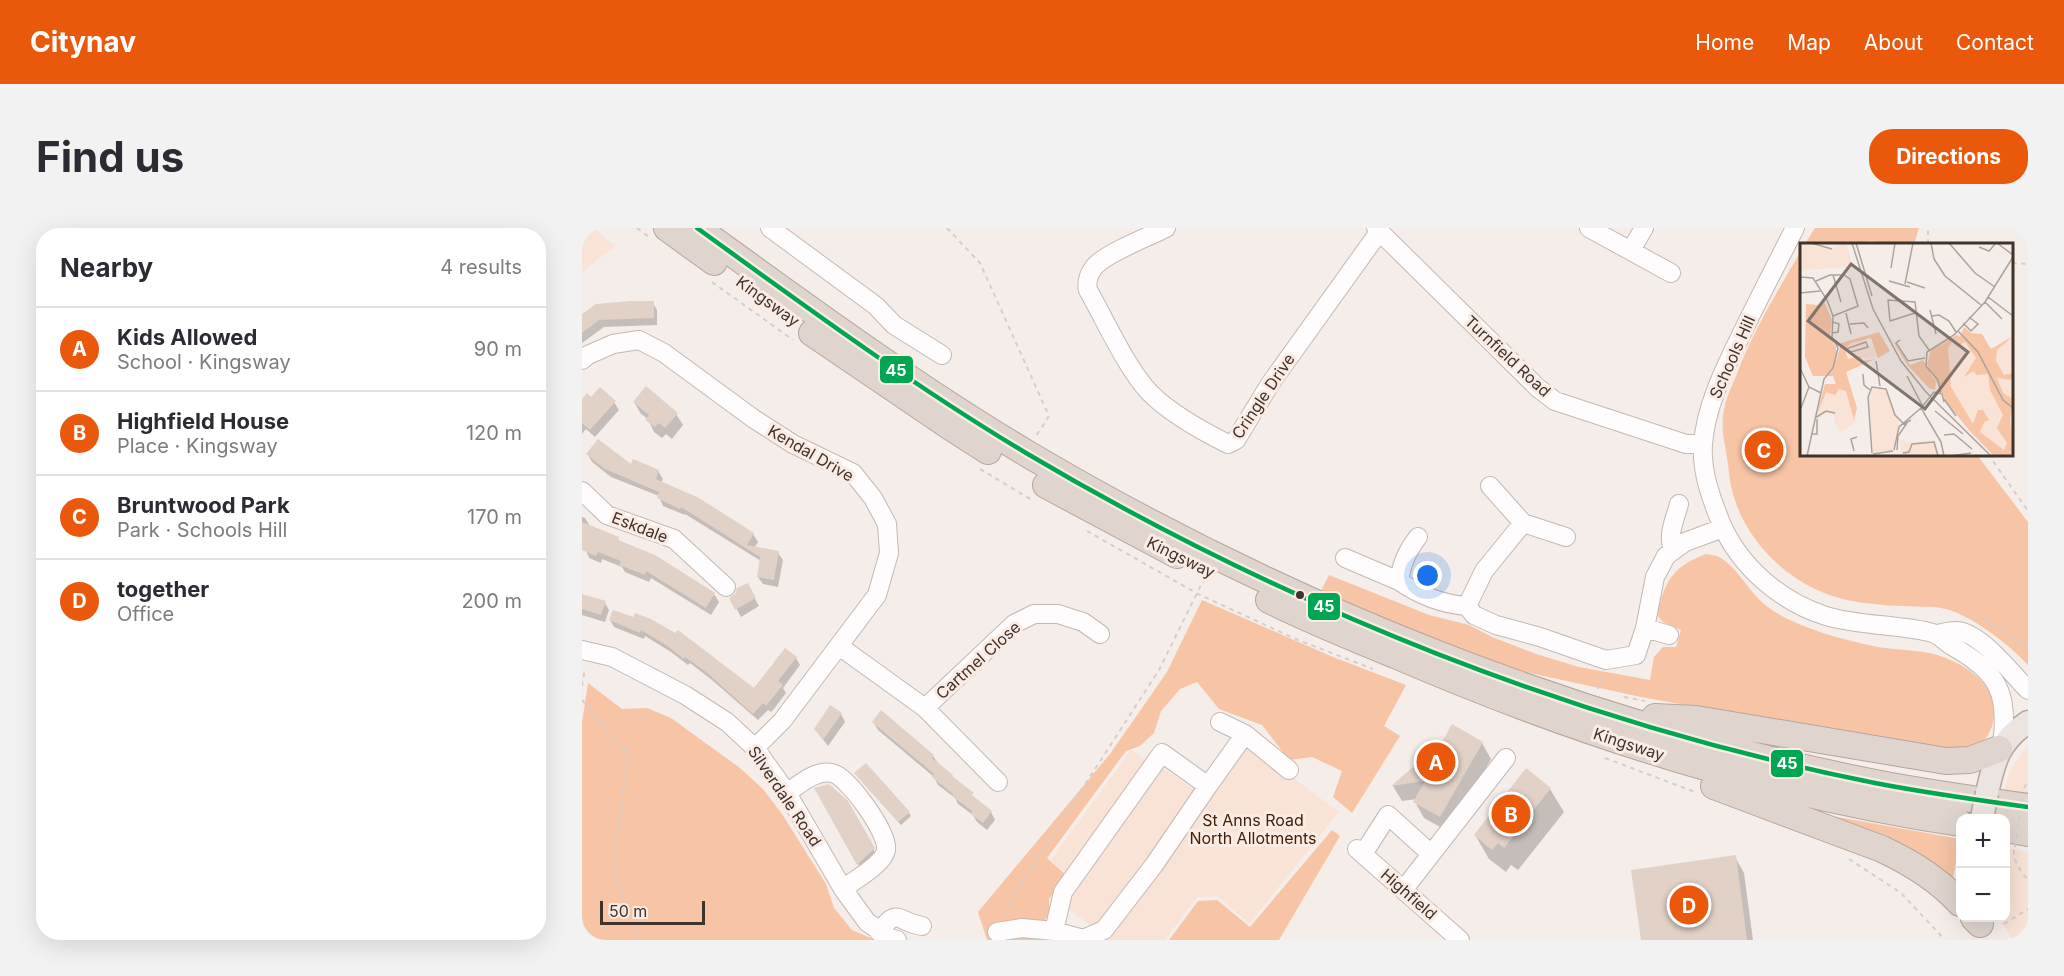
<!DOCTYPE html>
<html lang="en">
<head>
<meta charset="utf-8">
<style>
	:root { --surface:#fff; --page:#f2f2f3; --text:#2b2b33; --muted:#7c7c81; --line:#e1e1e2; --accent:#ea580c }
	body { margin:0; font-family:Inter,sans-serif; background:var(--page); color:var(--text) }
	.controls { position:absolute; right:18px; bottom:18px; display:grid; overflow:hidden; border-radius:12px; box-shadow:0 6px 24px #0002 }
	.controls button { width:54px; height:54px; display:grid; place-items:center; padding:0; border:0; border-bottom:2px solid var(--line); background:var(--surface); color:var(--text); font:30px sans-serif }
	.scale { position:absolute; left:18px; bottom:15px; width:105px; box-sizing:border-box; padding-left:6px; border:3px solid #40332b; border-top:0; font-size:16px; line-height:21px; white-space:nowrap; color:#40332b; -webkit-text-stroke:4px #faece4; paint-order:stroke }
	.you { position:absolute; left:846px; top:348px; width:21px; height:21px; margin:-15px; border:4px solid #fff; border-radius:50%; background:#1a73e8; box-shadow:0 0 0 9px #1a73e833 }
	.badge { display:grid; place-items:center; width:39px; height:39px; border-radius:50%; background:var(--accent); color:#fff; font-size:20px; font-weight:700 }
	.pin { position:absolute; translate:-50% -50%; border:3px solid #fff; box-shadow:0 2px 6px #0006 }
	.list { margin:0; padding:0; list-style:none }
	h2 { display:flex; justify-content:space-between; align-items:center; height:78px; margin:0; padding:0 24px; font-size:26px }
	h2 small { font-size:20px; font-weight:400; color:var(--muted) }
	.list li { display:grid; grid-template-columns:39px 1fr auto; gap:18px; align-items:center; box-sizing:border-box; height:84px; padding:0 24px; border-top:2px solid var(--line) }
	.list b { display:block; font-size:22px; white-space:nowrap }
	.list p { margin:0; font-size:20px; white-space:nowrap; color:var(--muted) }
	.list em { font-size:20px; font-style:normal; color:var(--muted) }
	.map { position:relative; flex:none; width:1446px; height:712px; overflow:hidden; border-radius:24px }
	header { display:flex; align-items:center; gap:36px; box-sizing:border-box; height:84px; padding:0 30px; background:var(--accent); color:#fff }
	header strong { font-size:28px }
	nav { display:flex; gap:33px; margin-inline-start:auto; font-size:21px }
	.intro { display:flex; align-items:center; justify-content:space-between; box-sizing:border-box; height:144px; padding:0 36px }
	h1 { margin:0; font-size:42px }
	.button { padding:15px 27px; border-radius:24px; background:var(--accent); color:#fff; font-size:21px; font-weight:700 }
	main { display:flex; gap:36px; padding:0 36px }
	aside { flex:1; background:var(--surface); border-radius:24px; box-shadow:0 6px 24px #0002 }
	.map>svg:first-child { display:block }
</style>
</head>
<body>
<header>
<strong>Citynav</strong>
<nav><a>Home</a><a>Map</a><a>About</a><a>Contact</a></nav>
</header>
<div class="intro"><h1>Find us</h1><a class="button">Directions</a></div>
<main>
<aside>
<h2>Nearby<small>4 results</small></h2>
<ul class="list">
<li><span class="badge">A</span><div><b>Kids Allowed</b><p>School · Kingsway</p></div><em>90 m</em></li>
<li><span class="badge">B</span><div><b>Highfield House</b><p>Place · Kingsway</p></div><em>120 m</em></li>
<li><span class="badge">C</span><div><b>Bruntwood Park</b><p>Park · Schools Hill</p></div><em>170 m</em></li>
<li><span class="badge">D</span><div><b>together</b><p>Office</p></div><em>200 m</em></li>
</ul>
</aside>
<div class="map">
<svg width="1446" height="712" viewBox="0 0 1446 712">
	<rect width="100%" height="100%" fill="#f5ede9"/>
	<!-- green -->
	<path fill="#f9e2d6" d="M0,0h11l22,18 -33,26z
		M664,515l93,69 -90,112 -31,-28 -21,1 -32,43h-63z
		M1446,518v55l-25,-3c4,-23 9,-34 25,-52z
		M549,522l22,16 -80,112 -22,-18z
		M575,536l41,28 -92,131 -13,4 -29,-21z
		M1424,620l22,4v88h-15l-15,-22h8z"/>
	<!-- forest -->
	<path fill="#f7c4a6" d="M1233,0h104l-5,16h-22l-22,-3 -11,3h-54z
		M1219,23l1,203 175,1 51,67v143c-19,-21 -66,-58 -95,-58 -31,-1 -64,-1 -94,-9 -51,-14 -95,-58 -107,-108 -3,-11 -3,-22 -5,-32 -3,-20 -7,-32 -2,-53 3,-12 9,-23 13,-34 17,-43 40,-81 63,-120z
		M1124,326c3,1 9,1 13,3 18,10 29,33 44,46 7,7 19,13 27,17 27,13 59,21 88,27 18,3 42,3 59,8 24,7 59,28 57,57 0,10 -3,22 -11,29 -14,10 -31,10 -48,9l-294,-53 -121,-26 -152,-56 -47,-24 8,-16 100,40 40,10 23,12 44,17 43,13 71,13 4,-23 9,-10h13l5,-17 -18,-8 -6,-7c8,-34 15,-48 49,-61z
		M620,372l131,57 73,28 -22,41 16,10 -48,77 -19,-16 9,-26 -30,-14 -23,3 -27,-35 -43,-16 -22,-27 -17,7 -19,22 -7,22 -14,13 -14,5 -79,107 19,17 -17,24v15l-9,12v14h-53l-9,-28 132,-158 57,-82z
		M6,455l34,26 25,-1 24,10 69,50 23,21 19,25 44,70 8,24 18,22 23,10h-293v-217z
		M1250,588l128,23 -8,46 -123,-62z
		M750,602l8,6 -61,104h-110l29,-39 19,-1 33,27z"/>
	<!-- shadow -->
	<path fill="#0003" d="M71,75l4,7v15l-53,2 -22,16v-27z
		M9,172l23,2 5,8 -24,27 -9,-8 -4,5v-33z
		M52,174l42,12 7,11 -11,14 -6,-5 -4,4 -8,-6 -6,-13 -7,-5z
		M6,227l43,11 27,5 5,8 -2,4 92,51 5,8 -4,6 24,5 5,7 -5,27 -15,-3 -5,-7 3,-16 -76,-47v1l-22,-9 -4,-10 -48,-19 -19,-15z
		M0,289l3,1 5,8 28,13 3,4 93,51 5,8 -8,13 -60,-37 -2,4 -24,-10 -3,-5 -20,-8 -1,4 -12,-5 -7,-18z
		M165,357l12,21 -18,11 -10,-19z
		M0,367l23,8 4,7 -4,12 -23,-7z
		M32,384l141,78 41,-32 4,7 -17,23 3,5 -12,16 -3,3 -3,-2 -10,10 -46,-40 -22,-17 -2,2 -17,-13 -26,-16 -1,3 -30,-12 -4,-7z
		M259,486l4,8 -17,24 -13,-17z
		M292,495l59,33 5,7 14,13 3,5 36,31 4,8 -8,10 -10,-8 -4,-7 -15,-11 -3,-6 -17,-13 -4,-8 -56,-47z
		M870,498l30,17 9,16 -42,73 -25,-14 -9,-16 2,-3 -15,2 -9,-15 20,-17 8,13z
		M945,542l23,19 14,23 -46,58 -7,-5 -5,7 -17,-13 -14,-24z
		M276,549l51,36 2,3 -10,9z
		M234,561l30,13 34,59 -15,15z
		M1153,629l9,16 9,67h-111z"/>
	<!-- building -->
	<path fill="#e2d1c7" d="M48,73h24v17l-55,2 -17,13v-19l14,-10z
		M64,158l32,27 -13,15 -6,-5 -4,4 -10,-7 4,-5 -16,-13z
		M18,159l16,14 -26,29 -8,-7v-24l5,-6 4,4z
		M16,211l33,25 2,-5 26,11 -3,9 43,19 55,35 -7,12 32,6 -5,29 -17,-3 3,-20 -79,-50 -1,2 -23,-11 2,-6 -54,-23 -19,-15z
		M0,294l37,15 -1,3 37,15 60,38 -9,15 -60,-37 -1,4 -26,-10 2,-4 -23,-9 -2,4 -14,-6z
		M166,355l8,15 -21,12 -6,-12 6,-4 2,-6z
		M0,366l24,7 -5,14 -19,-6z
		M31,382l20,7 2,-4 16,6 24,14 3,-3 76,58 31,-40 12,9 -19,24 5,4 -13,16 -4,5 -3,-3 -10,11 -47,-42 -21,-15 -1,2 -18,-14 -25,-15 -1,3 -31,-13z
		M248,477l12,8 -19,27 -9,-11z
		M299,482l53,45 -2,3 21,17 -1,1 22,17 -2,2 20,16 -9,12 -12,-9 1,-3 -20,-15 1,-2 -21,-17 2,-3 -62,-52z
		M870,496l31,18 -43,75 -27,-15 12,-21 -34,5 22,-19 8,12z
		M284,535l44,49 -12,10 -44,-49z
		M944,540l25,20 -47,60 -6,-5 -6,7 -18,-15z
		M247,556l19,17 27,47 -18,17 -43,-77z
		M1154,627l11,85h-106l-10,-70z"/>
	<g fill="none" stroke-linecap="round" stroke-linejoin="round">
		<defs>
			<path id="minor" d="M188,0l106,78 18,19 48,30
				M584,0c-18,9 -60,25 -72,39 -5,7 -8,15 -6,23 17,30 39,79 62,103 21,21 52,38 78,51l8,-4 34,-56 109,-152
				M794,0l162,160 17,13 131,43h17
				M1007,0l82,45
				M1213,0c-18,35 -36,70 -53,105 -17,35 -36,72 -39,111 -2,27 8,54 18,79 19,44 60,79 105,93 34,10 69,8 103,16 10,2 15,9 23,14 46,26 57,46 50,99
				M1049,22l13,-22
				M0,132l6,-5 25,-11 26,-4 25,13 90,66 39,25 60,29 20,25 14,26 2,29 -12,42 -95,126 -27,27
				M908,258l33,37
				M0,263l25,24 67,24 52,48
				M836,309c-11,14 -16,26 -19,44 20,14 43,23 68,25l7,9 22,10 44,12 66,23 30,-5 9,-27 10,-51 11,-21 19,-14 38,-14
				M1091,322c-6,-15 2,-31 6,-46
				M763,330l54,23
				M885,378l17,-35 39,-48 43,14
				M1063,400l24,7
				M1355,406c6,-1 12,-3 18,-3 24,-1 57,43 73,59
				M257,418l86,62 73,74
				M0,422l30,7 73,38 42,27 28,26 32,45 56,96 24,33 23,16 7,2
				M343,480l89,-84 20,-10h24l25,8 17,12
				M663,506l44,36
				M626,558l37,-52 -25,-12
				M205,565c13,-9 28,-23 45,-20 16,3 57,61 54,77 -2,14 -32,30 -43,39
				M775,621l103,91
				M781,626l25,-39 43,39
				M822,661l102,-131
				M297,704c19,-26 18,-10 43,-6
				M415,704l25,-4 32,3 9,-39 99,-139 46,33 -54,79 -50,65 -21,9 -29,-8"/>
			<path id="major" d="M1405,565c7,-32 12,-52 41,-71"/>
			<path id="highway" d="M85,0l47,34
				M115,0c108,78 215,157 329,225 260,154 552,271 849,330 51,10 102,17 153,24
				M230,105l137,93 39,25
				M464,257l131,70
				M687,372c41,20 84,38 126,55 181,78 370,139 565,168
				M1073,489l41,2 250,42 24,-1 29,-11
				M1132,558l168,63c30,14 56,30 78,54
				M1424,601l22,4
				M1392,690l6,6"/>
		</defs>
		<!-- minor casing -->
		<use href="#minor" stroke="#c3b9b4" stroke-width="20"/>
		<!-- major casing -->
		<use href="#major" stroke="#b5a69d" stroke-width="25"/>
		<!-- highway casing -->
		<use href="#highway" stroke="#b5a69d" stroke-width="28"/>
		<!-- path -->
		<path stroke="#d3cfcd" stroke-width="2" stroke-dasharray="4.5 4.5" stroke-linecap="butt" d="M55,0l12,9
			M365,0l33,35 69,153 -13,20
			M1346,16v-16
			M1430,35l16,1
			M130,54l81,58
			M1406,226l40,57
			M398,241l52,31
			M505,303l111,63 100,46 75,29
			M1384,388l25,7 37,24
			M0,458l3,-18
			M1016,461l4,-14
			M1042,469l21,4
			M0,472l46,54 -15,115 25,71
			M1023,530l90,34
			M1442,560l4,-8
			M1432,622c-1,12 7,21 14,30
			M1267,631l52,34 44,47
			M423,686l17,-32 137,-212 41,-83 8,-12
			M1422,696l24,-15"/>
		<!-- minor -->
		<use href="#minor" stroke="#fefcfc" stroke-width="18"/>
		<!-- major -->
		<use href="#major" stroke="#ece4e0" stroke-width="22"/>
		<!-- highway -->
		<use href="#highway" stroke="#e0d4ce" stroke-width="26"/>
		<defs>
			<path id="major-bridge" d="M1400,590l5,-25"/>
		</defs>
		<!-- major-bridge casing -->
		<use href="#major-bridge" stroke="#b5a69d" stroke-width="25" stroke-linecap="butt"/>
		<!-- path-bridge -->
		<path stroke="#d3cfcd" stroke-width="2" stroke-dasharray="4.5 4.5" stroke-linecap="butt" d="M1433,619l7,-50"/>
		<!-- major-bridge -->
		<use href="#major-bridge" stroke="#ece4e0" stroke-width="22"/>
		<defs>
			<path id="bus-1" d="M115,0c108,78 215,157 329,225 260,154 552,271 849,330 51,10 102,17 153,24"/>
		</defs>
		<!-- bus-1 casing -->
		<use href="#bus-1" stroke="#faece4" stroke-width="9"/>
		<!-- bus-1 -->
		<use href="#bus-1" stroke="#00a651" stroke-width="4.5"/>
	</g>
	<!-- markers -->
	<circle fill="#40332b" stroke="#faece4" stroke-width="2" cx="718" cy="367" r="5"/>
	<g text-anchor="middle" stroke-width="6" stroke-linejoin="round" paint-order="stroke">
		<!-- street labels -->
		<g font-size="16" fill="#40332b" stroke="#faece4">
			<text transform="translate(186 73) rotate(36)" y="6">Kingsway</text>
			<text transform="translate(926 128) rotate(43)" y="6">Turnfield Road</text>
			<text transform="translate(1150 129) rotate(-66)" y="6">Schools Hill</text>
			<text transform="translate(681 168) rotate(-56)" y="6">Cringle Drive</text>
			<text transform="translate(229 225) rotate(30)" y="6">Kendal Drive</text>
			<text transform="translate(58 299) rotate(21)" y="6">Eskdale</text>
			<text transform="translate(599 329) rotate(26)" y="6">Kingsway</text>
			<text transform="translate(396 432) rotate(-42)" y="6">Cartmel Close</text>
			<text transform="translate(1047 516) rotate(18)" y="6">Kingsway</text>
			<text transform="translate(203 568) rotate(56)" y="6">Silverdale Road</text>
			<text transform="translate(827 666) rotate(41)" y="6">Highfield</text>
		</g>
		<!-- park labels -->
		<g font-size="16" fill="#42200b" stroke="#faece4">
			<text x="671" y="598">St Anns Road<tspan x="671" dy="18">North Allotments</tspan></text>
		</g>
	</g>
	<!-- overview -->
	<g transform="translate(1218 15)">
		<rect width="213" height="213" fill="#f5ede9"/>
		<path d="M0,0l33,7 4,-7h9l7,24 -53,3zM158,90l29,19 26,-16v120h-19l-47,-53 -19,-48zM64,96l3,8 -14,5 20,-6 4,11 -29,2 2,-16zM39,145l7,2 11,31 -16,11 -7,-10 1,-6 -8,-3 -9,6 5,-29zM84,145l16,36 -7,27 -20,2 -4,-55 3,-9zM104,196l1,4 30,-3 5,16h-38l-2,-15z" fill="#f9e2d6"/>
		<path d="M24,58l8,19 -2,17 6,10v15l5,-19 38,-11 11,19 -12,7 -7,-20 -20,5 -6,6 3,10 12,-3 3,5 12,-2 -29,13 11,36 -3,12 -8,-29 -7,-2 -4,6 -9,-3 -10,25 9,-33h11l-3,-8h-20l-8,-19 1,-53 13,1zM164,84l7,6 11,1 9,15 22,-13 -16,14 -1,11 8,14 9,-2v7l-16,-2 6,15 10,6 -3,21 3,32 -5,4h-14l-25,-26 -22,-27 -20,-39 4,-14 26,-15 3,2zM152,99l6,4 7,-4 11,16 -12,19 10,-6 2,4 12,-1 2,16 13,25 -6,13 10,15 -3,7 -24,-18 4,-10 5,-2 -6,-10h-5l-5,14 -22,-37 -3,-38zM90,94l20,28 13,-5 13,22 -1,8 -6,-2 -21,-22z" fill="#f7c4a6" fill-rule="evenodd"/>
		<path fill="none" stroke="#ada39d" stroke-width="1.5" d="M11,0l21,6M52,0l21,66 28,52 25,31 65,64M56,0l16,53M131,0l3,16 11,17 36,29M149,0l26,30 20,14M197,0l16,12M179,4l10,4 7,-8M91,25l4,-25M33,32l8,27M0,34l13,1 14,22 6,16 -1,21 6,11 -5,20 -9,11 -17,77M16,38l14,-6h14l6,4 8,27 -25,10M89,38l21,6M107,39l18,6M105,41l8,-41M0,50l20,-2M188,54l25,19M185,59l17,17M130,67l6,24M46,70l5,21M115,70l-25,8 -2,-21 27,2 4,34 10,14M132,73l7,-1 10,6 7,11M163,80l8,8 7,-7 -9,-7M50,81l14,-1 4,5M158,88l20,21 25,48 10,8M32,90l6,-1 1,-8 -6,-2M100,97l-4,3 12,18 17,-3M42,103l4,3 20,-7 2,5 -17,5 -5,-3M76,118l4,25M0,125l9,19 12,6M63,131l1,11 6,5M107,133l15,29M141,150l-3,-13 -12,-14 1,-14 27,-17 31,-33 28,-45M144,156l12,17M1,165l8,-21M135,168l28,23M15,175l11,-7 9,2M11,191h6v-15M144,192l10,-1 18,15M94,207l5,-23 22,-19M97,207l1,-14 9,-13M54,208l-3,-12 6,-2M72,210l-4,-56 4,-10 14,2 9,26 9,9 7,-4M103,210l6,-1 3,-8 22,-2 4,14M73,211l20,-3M144,213l-3,-14 -20,-34 13,-16 8,2 2,8M150,213l21,-3"/>
		<path fill="#7f746e" fill-opacity="0.15" stroke="#7f746e" stroke-width="3" d="M51,21l117,88 -43,57 -117,-88z"/>
		<rect width="213" height="213" fill="none" stroke="#40332b" stroke-width="3"/>
	</g>
	<g stroke="#faece4" stroke-width="2">
		<rect x="297" y="127" width="35" height="29" rx="6" fill="#00a651"/>
		<rect x="725" y="364" width="34" height="29" rx="6" fill="#00a651"/>
		<rect x="1188" y="521" width="34" height="29" rx="6" fill="#00a651"/>
	</g>
	<g font-size="16" text-anchor="middle" font-weight="bold" fill="#fff">
		<text x="314" y="148">45</text>
		<text x="742" y="384">45</text>
		<text x="1205" y="541">45</text>
	</g>
</svg>
<div class="controls">
<button>+</button>
<button>−</button>
</div>
<div class="scale">50 m</div>
<div class="you"></div>
<div class="pin badge" style="left:854px;top:534px">A</div>
<div class="pin badge" style="left:929px;top:586px">B</div>
<div class="pin badge" style="left:1182px;top:222px">C</div>
<div class="pin badge" style="left:1107px;top:677px">D</div>
</div>
</main>
</body>
</html>
